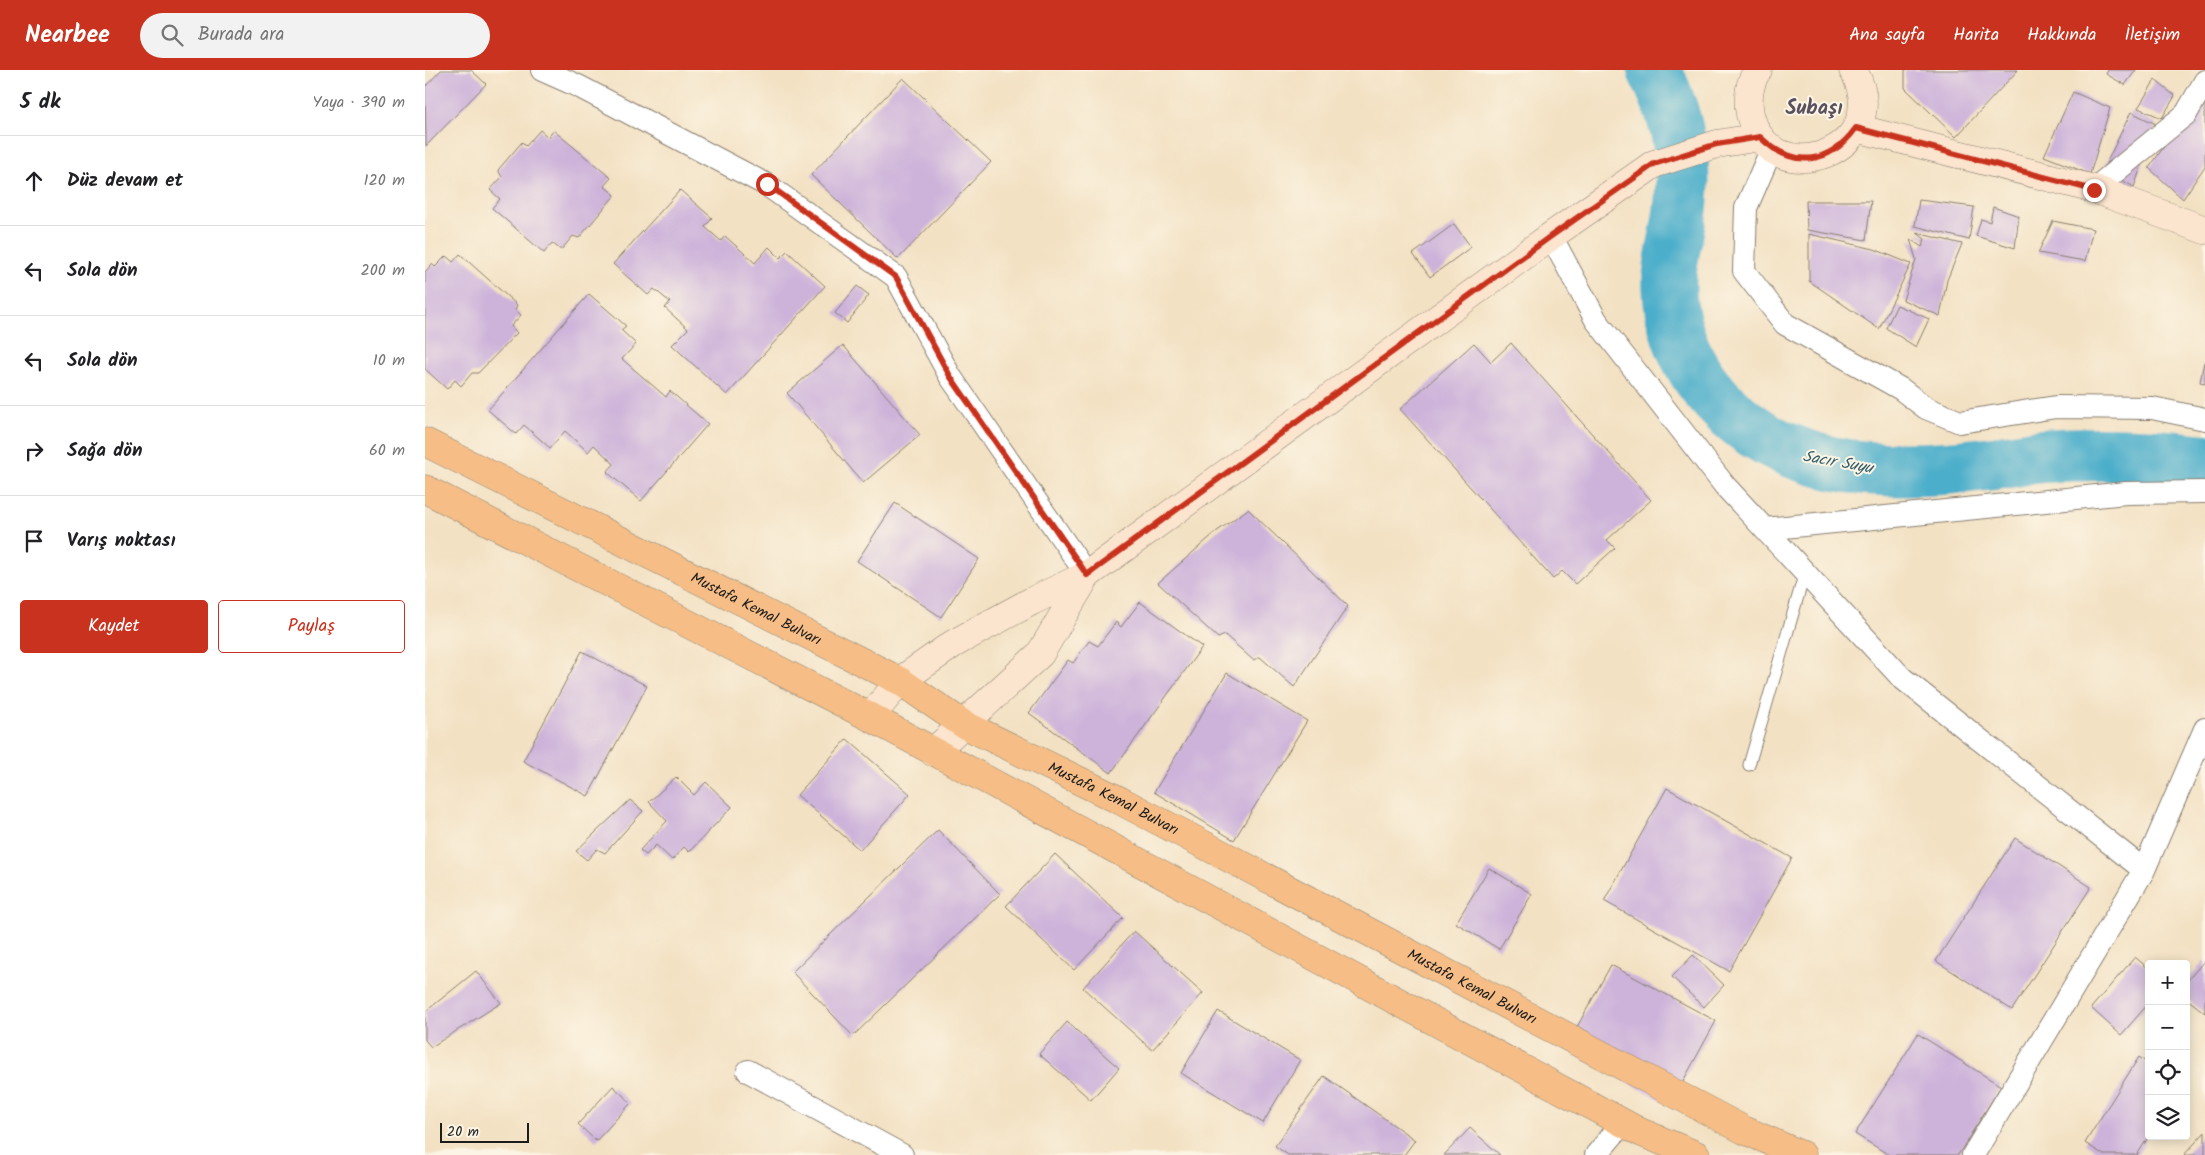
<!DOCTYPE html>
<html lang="tr">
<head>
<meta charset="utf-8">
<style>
	:root { --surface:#fff; --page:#f2f2f2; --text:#202124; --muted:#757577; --line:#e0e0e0; --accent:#c8321e }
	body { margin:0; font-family:Kalam,sans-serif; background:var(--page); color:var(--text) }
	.controls { position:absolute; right:15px; bottom:15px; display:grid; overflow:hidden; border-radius:5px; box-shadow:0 2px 12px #0003 }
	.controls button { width:45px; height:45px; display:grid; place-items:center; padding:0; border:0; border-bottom:1px solid var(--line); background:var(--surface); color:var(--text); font:25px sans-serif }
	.scale { position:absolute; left:15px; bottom:12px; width:89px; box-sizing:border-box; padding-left:5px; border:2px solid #1c1c1c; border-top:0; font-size:14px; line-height:18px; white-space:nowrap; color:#1c1c1c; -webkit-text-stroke:4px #fcf5e5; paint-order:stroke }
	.stop { position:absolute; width:15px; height:15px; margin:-11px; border:4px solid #c8321e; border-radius:50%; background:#fff }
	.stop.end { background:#c8321e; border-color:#fff; box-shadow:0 1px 5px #0008 }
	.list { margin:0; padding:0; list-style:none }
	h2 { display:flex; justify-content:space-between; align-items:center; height:65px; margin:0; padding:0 20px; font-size:21px }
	h2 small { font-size:16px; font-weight:400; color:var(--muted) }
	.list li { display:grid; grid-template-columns:32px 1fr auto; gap:15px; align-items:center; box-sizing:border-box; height:90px; padding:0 20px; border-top:1px solid var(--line) }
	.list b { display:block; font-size:19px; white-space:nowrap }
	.list em { font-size:16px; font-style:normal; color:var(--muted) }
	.actions { display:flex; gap:10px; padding:15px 20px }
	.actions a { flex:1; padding:11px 0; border:1px solid var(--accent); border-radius:5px; text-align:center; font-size:18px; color:var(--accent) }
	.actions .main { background:var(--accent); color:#fff }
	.icon { flex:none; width:28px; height:28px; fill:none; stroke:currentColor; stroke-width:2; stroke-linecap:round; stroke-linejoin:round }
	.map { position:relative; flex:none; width:1780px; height:1085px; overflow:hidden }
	header { display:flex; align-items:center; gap:30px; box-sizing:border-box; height:70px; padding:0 25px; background:var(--accent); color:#fff }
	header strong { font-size:24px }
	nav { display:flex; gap:28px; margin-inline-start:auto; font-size:18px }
	.search { width:350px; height:45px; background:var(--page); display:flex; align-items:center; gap:12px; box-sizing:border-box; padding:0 18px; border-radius:28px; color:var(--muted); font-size:19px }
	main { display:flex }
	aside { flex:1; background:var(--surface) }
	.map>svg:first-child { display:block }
</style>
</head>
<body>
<header>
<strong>Nearbee</strong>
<div class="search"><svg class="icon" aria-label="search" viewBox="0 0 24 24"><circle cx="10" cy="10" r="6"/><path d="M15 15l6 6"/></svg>Burada ara</div>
<nav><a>Ana sayfa</a><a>Harita</a><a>Hakkında</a><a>İletişim</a></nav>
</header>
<main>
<aside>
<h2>5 dk<small>Yaya · 390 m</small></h2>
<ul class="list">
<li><svg class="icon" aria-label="ahead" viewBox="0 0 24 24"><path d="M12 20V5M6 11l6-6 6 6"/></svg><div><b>Düz devam et</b></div><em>120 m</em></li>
<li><svg class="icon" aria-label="left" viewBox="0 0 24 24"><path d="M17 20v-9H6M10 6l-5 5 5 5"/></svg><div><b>Sola dön</b></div><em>200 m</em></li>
<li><svg class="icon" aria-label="left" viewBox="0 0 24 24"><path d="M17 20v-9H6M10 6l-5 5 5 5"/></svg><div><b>Sola dön</b></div><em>10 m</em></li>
<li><svg class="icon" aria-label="right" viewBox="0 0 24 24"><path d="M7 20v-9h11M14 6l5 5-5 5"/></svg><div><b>Sağa dön</b></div><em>60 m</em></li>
<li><svg class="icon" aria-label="arrive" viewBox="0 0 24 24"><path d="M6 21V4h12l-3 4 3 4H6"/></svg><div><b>Varış noktası</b></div></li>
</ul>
<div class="actions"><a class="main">Kaydet</a><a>Paylaş</a></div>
</aside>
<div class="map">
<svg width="1780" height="1085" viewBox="0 0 1780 1085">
	<rect width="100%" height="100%" fill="#fcf5e5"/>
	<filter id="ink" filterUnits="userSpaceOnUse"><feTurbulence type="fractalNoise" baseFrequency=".02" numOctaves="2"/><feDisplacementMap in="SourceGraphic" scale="10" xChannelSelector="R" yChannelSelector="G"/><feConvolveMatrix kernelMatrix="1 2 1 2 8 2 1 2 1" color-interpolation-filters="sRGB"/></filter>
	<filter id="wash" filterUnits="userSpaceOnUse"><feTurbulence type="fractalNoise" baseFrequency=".0096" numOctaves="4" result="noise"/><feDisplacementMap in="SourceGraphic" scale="20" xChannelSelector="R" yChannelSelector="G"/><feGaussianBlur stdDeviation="1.12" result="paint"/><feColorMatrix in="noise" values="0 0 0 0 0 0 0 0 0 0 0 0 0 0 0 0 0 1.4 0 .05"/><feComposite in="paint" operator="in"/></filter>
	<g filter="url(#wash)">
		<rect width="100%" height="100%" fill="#f3e1c3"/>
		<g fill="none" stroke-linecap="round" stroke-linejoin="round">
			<!-- river -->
			<path stroke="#4baeca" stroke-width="54" d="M1229,0c25,47 34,97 25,150 -6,35 -14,56 -7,93 19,92 103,149 194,155 39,3 81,1 120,-4 19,-2 37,-6 56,-8 54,-4 109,-2 163,5"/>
		</g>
		<g id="blocks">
			<!-- building -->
			<path fill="#cdb3da" d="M16,0h30l15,14 -60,62 -1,-59z
				M1480,0h113l-62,67 -51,-49z
				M1683,0h28l-11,15 -19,-11z
				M478,8l88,84 -93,97 -87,-84z
				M1730,10l20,16 -13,22 -24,-10z
				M1648,22l37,16 -20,66 -46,-18z
				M1780,33v63l-22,33 -34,-31 26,-37z
				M1706,42l25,12 -22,63 -31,-17z
				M115,60l8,7 5,-7 58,48 -7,8 11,9 -36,43 -6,-2 -12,14 -9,-7 -8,10 -52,-45 8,-9 -10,-9 12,-13 -4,-7 24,-28 4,4z
				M255,120l32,28 -7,9 16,14 4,-5 30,27 14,-16 11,11 7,-7 38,35 -98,109 -55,-50 16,-16 -23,-21 5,-6 -16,-13 -6,6 -35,-31z
				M1494,130l55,7 -5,33 -54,-14z
				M1381,131h65l-5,39 -59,-10z
				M1568,137l26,9 -4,32 -39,-12 5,-17 9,3z
				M1628,151l40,8 -8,32 -47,-8z
				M1029,154l17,23 -41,30 -17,-23z
				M1492,163l45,11 -15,36 -7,36 -37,-16 13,-41 -6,-20 12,8 3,-8z
				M1384,164l65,15 37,15 -32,65 -70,-48z
				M35,184l57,51 -2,5 6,5 -10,11 6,7 -39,40h-6l-11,13 -6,-6 -8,9 -22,-20v-97l7,-8 3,3 11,-11 7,6z
				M432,216l12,9 -22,28 -12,-10z
				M164,224l37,32 -5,4 15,14 -14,15 44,38 4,-6 38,33 -67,77 -34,-29 7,-8 -20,-19 -6,7 -23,-21 -15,17 -26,-23 -8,9 -28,-24z
				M1472,235l32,14 -13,28 -30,-19z
				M1049,273l17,19 20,-19 140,157 -44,40 8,8 -40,36 -13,-13 -9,8 -153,-170z
				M418,275l77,90 -57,48 -76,-90z
				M1779,292h1v21l-5,-1z
				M470,433l84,56 -38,58 -84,-56z
				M823,439l100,97 -54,81 -34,-30 -7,3 -28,-25 -7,3 -60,-55 58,-51z
				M715,532l62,45 -91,126 -82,-60 39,-53 5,3 16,-22 9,5 18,-24 5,5z
				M157,581l65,35 -59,110 -65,-35z
				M802,603l80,48 -73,119 -80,-48z
				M422,669l63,55 -50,56 -63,-55z
				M251,707l18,18 12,-13 26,25 -43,45 -5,-5 -12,13 -16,-15 -10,10 -6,-5 27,-29 -18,-19z
				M1242,718l125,70 -63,113 -125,-70z
				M205,730l13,11 -38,42 -8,-4 -10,11 -11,-9z
				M513,760l62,64 -147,142 -61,-64z
				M1590,768l76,49 -79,123 -76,-49z
				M630,784l68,64 -49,52 -68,-64z
				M1064,798l43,26 -33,55 -43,-26z
				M709,861l69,62 -51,57 -69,-62z
				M1268,885l31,30 -20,22 -32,-30z
				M1710,887l14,12v34l-28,32 -30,-27z
				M1780,890v53l-19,-15v-16z
				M1186,895l105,56 -46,84 -105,-56z
				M51,901l25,32 -70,44 -6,-7v-28z
				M793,941l82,49 -37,63 -82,-50z
				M642,952l52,46 -28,32 -52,-46z
				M1493,964l83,52 -43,69h-69l-34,-21z
				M1714,987l10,7v72l-12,19h-33l-19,-12z
				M899,1006l91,64 -11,15h-116l-13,-9z
				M188,1016l18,17 -35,38 -18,-17z
				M1045,1058l30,27h-56z
				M1780,1062v23h-21z"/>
		</g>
	</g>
	<g filter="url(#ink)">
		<use href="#blocks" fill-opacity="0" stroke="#887e70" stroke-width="1"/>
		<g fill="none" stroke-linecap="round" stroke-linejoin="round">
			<defs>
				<path id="lane" d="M1324,695l56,-193"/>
				<path id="street" d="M117,0l36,16 189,99 129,92 54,99 137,199
					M1347,78l-26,60 -2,63 41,53 116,65 25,19 34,14 96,-15 96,1 53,11
					M1669,119l92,-75 19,-33
					M1126,166l45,84 129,166 177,192 242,192
					M1340,459l361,-36 79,-1
					M323,1001l154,84
					M1171,1085l27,-32
					M1548,1085l171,-285 61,-141"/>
				<path id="secondary" d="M1333,0c-9,12 -11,30 -8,44 19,84 149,36 103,-44
					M1431,58l238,61 111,41
					M445,647l30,-36 53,-37 79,-43 55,-26 464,-339 103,-72 63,-20 43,-7
					M508,682l107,-98 47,-79"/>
				<g id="highway">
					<path id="s1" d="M0,372l475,239 63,43 158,77 623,329 58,25"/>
					<path d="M0,419l445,228 770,415 56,23"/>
				</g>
			</defs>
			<!-- lane casing -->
			<use href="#lane" stroke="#887e70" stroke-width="13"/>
			<!-- street casing -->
			<use href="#street" stroke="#887e70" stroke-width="24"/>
			<!-- secondary casing -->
			<use href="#secondary" stroke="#887e70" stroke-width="29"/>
			<!-- highway casing -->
			<use href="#highway" stroke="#887e70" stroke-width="29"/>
			<!-- lane -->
			<use href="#lane" stroke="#fff" stroke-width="11"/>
			<!-- street -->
			<use href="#street" stroke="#fff" stroke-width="22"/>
			<!-- secondary -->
			<use href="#secondary" stroke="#fbe5cf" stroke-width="28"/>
			<!-- highway -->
			<use href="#highway" stroke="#f6be86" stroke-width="28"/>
		</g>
	</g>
	<g fill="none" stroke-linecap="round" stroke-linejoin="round" filter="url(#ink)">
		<!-- route -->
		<path stroke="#c8321e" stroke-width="6" d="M342,114l129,93 54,99 137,199 464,-339 103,-72 63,-20 43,-7c33,32 69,28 96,-9l238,62"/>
	</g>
	<g text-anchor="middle" stroke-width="4" stroke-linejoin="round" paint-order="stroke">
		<!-- street labels -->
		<g font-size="15" fill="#1c1c1c" stroke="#fcf5e5">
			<text dy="5" stroke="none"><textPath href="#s1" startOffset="371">Mustafa Kemal Bulvarı</textPath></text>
			<text dy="5" stroke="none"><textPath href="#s1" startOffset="776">Mustafa Kemal Bulvarı</textPath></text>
			<text dy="5" stroke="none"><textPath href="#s1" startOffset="1181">Mustafa Kemal Bulvarı</textPath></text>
		</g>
		<!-- water labels -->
		<g font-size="16" font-style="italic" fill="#315e6a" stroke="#fcf5e5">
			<text transform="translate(1413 391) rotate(10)" y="6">Sacır Suyu</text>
		</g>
		<!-- district labels -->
		<g font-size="20" font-weight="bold" fill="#5a515e" stroke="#fcf5e5">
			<text x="1389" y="44">Subaşı</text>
		</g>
	</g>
</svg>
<div class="controls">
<button>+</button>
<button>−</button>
<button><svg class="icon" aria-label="locate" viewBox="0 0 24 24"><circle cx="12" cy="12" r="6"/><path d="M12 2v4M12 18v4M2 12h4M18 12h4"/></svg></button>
<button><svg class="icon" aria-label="layers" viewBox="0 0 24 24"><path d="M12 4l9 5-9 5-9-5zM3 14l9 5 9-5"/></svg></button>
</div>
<div class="scale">20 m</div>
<div class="stop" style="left:342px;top:114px"></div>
<div class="stop end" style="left:1669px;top:120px"></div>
</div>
</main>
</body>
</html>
